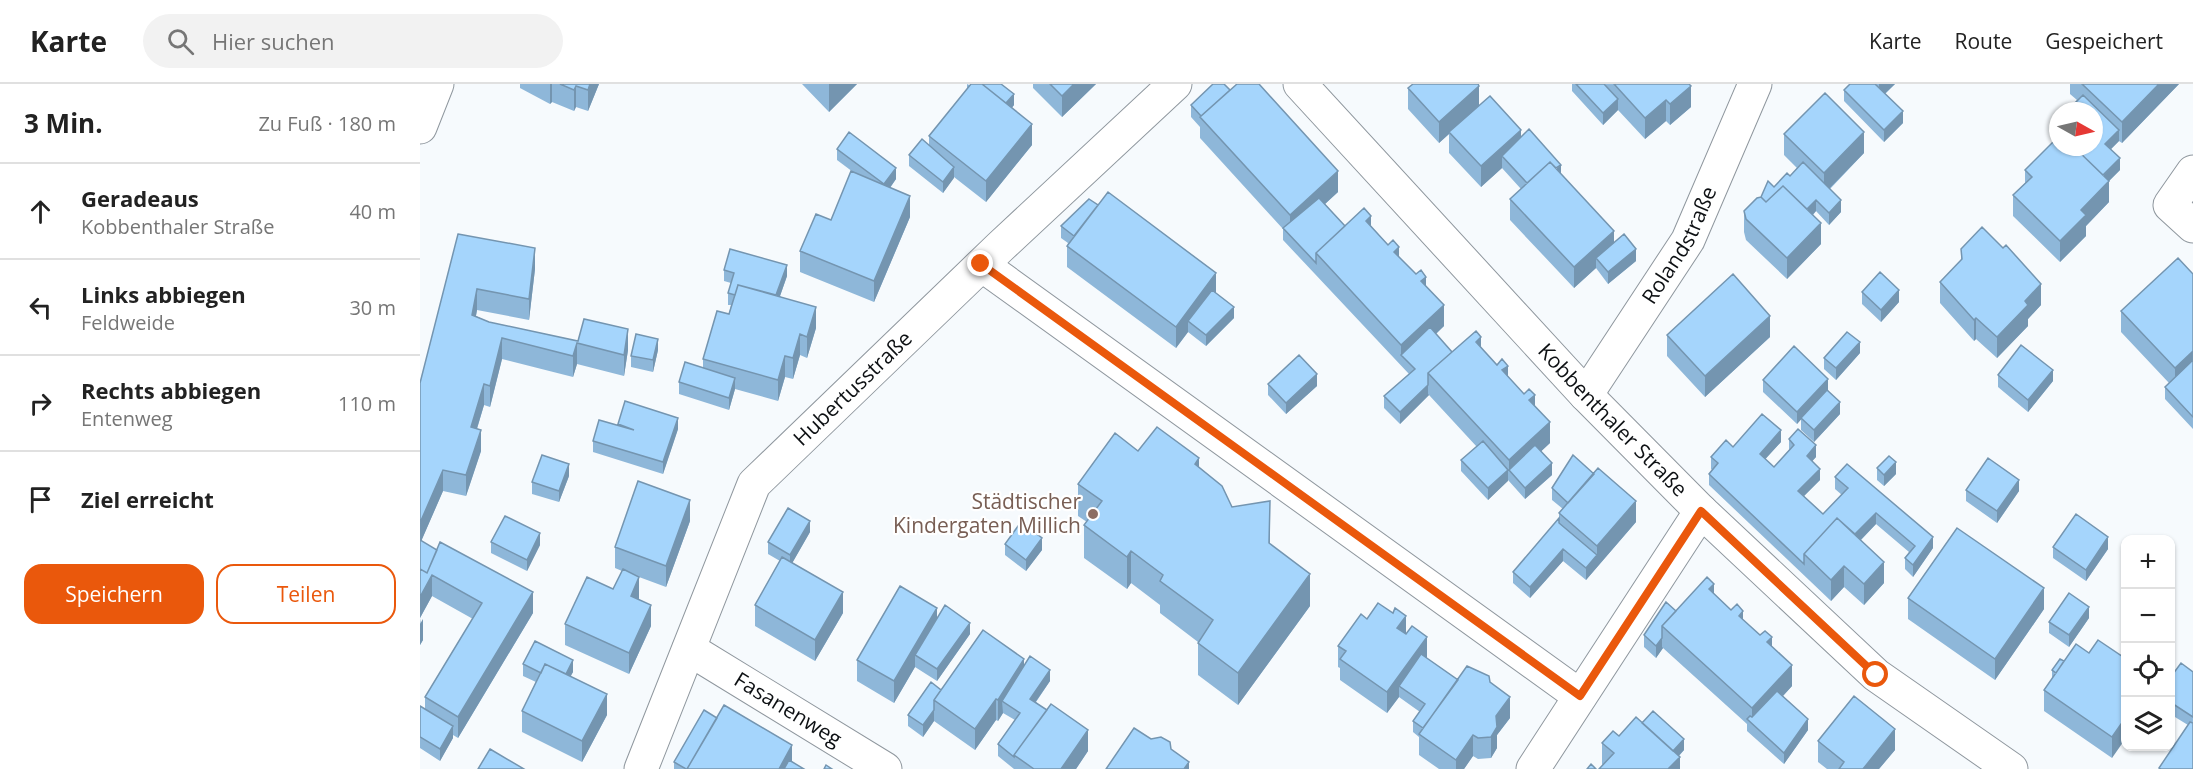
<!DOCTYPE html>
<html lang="de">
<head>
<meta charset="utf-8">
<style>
	:root { --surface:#fff; --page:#f2f2f2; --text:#222; --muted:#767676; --line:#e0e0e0; --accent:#ea580c }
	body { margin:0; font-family:"Open Sans",sans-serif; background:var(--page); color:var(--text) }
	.controls { position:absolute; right:18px; bottom:18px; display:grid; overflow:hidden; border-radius:12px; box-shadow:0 2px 4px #0004 }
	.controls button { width:54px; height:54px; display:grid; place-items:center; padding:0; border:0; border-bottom:2px solid var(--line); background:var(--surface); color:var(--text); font:30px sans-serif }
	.compass { position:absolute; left:1629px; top:18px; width:54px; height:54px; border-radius:50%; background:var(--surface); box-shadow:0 2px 4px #0004; rotate:98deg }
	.stop { position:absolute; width:18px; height:18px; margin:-14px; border:4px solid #ea580c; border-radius:50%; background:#fff }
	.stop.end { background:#ea580c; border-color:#fff; box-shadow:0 2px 6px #0008 }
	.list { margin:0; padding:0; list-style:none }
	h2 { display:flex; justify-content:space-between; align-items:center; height:78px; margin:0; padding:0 24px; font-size:26px }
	h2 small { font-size:20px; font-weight:400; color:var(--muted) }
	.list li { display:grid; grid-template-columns:39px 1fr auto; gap:18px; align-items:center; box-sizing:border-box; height:96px; padding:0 24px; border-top:2px solid var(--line) }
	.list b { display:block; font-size:22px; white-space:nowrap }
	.list p { margin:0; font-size:20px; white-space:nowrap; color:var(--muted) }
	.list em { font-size:20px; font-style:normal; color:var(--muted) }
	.actions { display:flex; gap:12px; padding:18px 24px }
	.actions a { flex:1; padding:14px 0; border:2px solid var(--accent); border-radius:18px; text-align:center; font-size:21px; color:var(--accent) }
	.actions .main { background:var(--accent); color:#fff }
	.icon { flex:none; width:33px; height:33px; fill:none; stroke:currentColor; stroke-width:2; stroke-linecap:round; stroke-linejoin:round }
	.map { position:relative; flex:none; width:1773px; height:685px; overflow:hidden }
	header { display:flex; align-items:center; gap:36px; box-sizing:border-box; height:84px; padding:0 30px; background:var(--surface); border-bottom:2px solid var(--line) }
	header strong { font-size:28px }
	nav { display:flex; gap:33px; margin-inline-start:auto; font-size:21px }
	.search { width:420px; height:54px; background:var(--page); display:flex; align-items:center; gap:15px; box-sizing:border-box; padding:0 21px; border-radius:33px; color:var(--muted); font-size:22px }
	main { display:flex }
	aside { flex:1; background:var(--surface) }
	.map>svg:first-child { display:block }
</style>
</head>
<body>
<header>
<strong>Karte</strong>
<div class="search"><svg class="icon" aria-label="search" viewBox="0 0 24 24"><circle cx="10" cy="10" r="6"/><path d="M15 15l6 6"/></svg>Hier suchen</div>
<nav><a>Karte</a><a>Route</a><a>Gespeichert</a></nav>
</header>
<main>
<aside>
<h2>3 Min.<small>Zu Fuß · 180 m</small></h2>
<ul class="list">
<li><svg class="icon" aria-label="ahead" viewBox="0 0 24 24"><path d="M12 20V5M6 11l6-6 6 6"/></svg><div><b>Geradeaus</b><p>Kobbenthaler Straße</p></div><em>40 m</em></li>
<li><svg class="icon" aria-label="left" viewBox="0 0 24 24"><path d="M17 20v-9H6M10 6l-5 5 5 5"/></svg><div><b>Links abbiegen</b><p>Feldweide</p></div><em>30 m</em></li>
<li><svg class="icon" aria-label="right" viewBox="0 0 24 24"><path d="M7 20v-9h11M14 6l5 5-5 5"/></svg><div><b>Rechts abbiegen</b><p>Entenweg</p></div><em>110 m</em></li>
<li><svg class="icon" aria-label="arrive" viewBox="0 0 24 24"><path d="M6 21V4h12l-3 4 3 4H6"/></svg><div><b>Ziel erreicht</b></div></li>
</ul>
<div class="actions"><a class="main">Speichern</a><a>Teilen</a></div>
</aside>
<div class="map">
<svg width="1773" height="685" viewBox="0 0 1773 685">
	<rect width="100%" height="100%" fill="#f6fafd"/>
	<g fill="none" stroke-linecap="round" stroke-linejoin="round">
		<defs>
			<g id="street">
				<path id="s1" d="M880,0l286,311 115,116 175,164 135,94"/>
				<path d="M1773,88l-23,33 23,21"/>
				<path d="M562,181l598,431"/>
				<path id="s2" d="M1166,311l102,-155 67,-156"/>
				<path id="s3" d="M269,565l196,120"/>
				<path id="s4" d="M221,685l113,-285 246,-237 175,-163"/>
				<path d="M1113,685l168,-258"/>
			</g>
			<path id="secondary" d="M0,43l17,-43"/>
		</defs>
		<!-- street casing -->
		<use href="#street" stroke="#8f979e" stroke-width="35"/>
		<!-- secondary casing -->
		<use href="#secondary" stroke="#8f979e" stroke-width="35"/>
		<!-- street -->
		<use href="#street" stroke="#fff" stroke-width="33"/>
		<!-- secondary -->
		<use href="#secondary" stroke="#fff" stroke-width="33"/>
	</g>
	<!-- wall -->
	<path fill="#8eb7d9" d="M100,0h79l-11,27 -12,-4 -2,4 -22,-9 -2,2 -30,-16z
		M382,0h55l-28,28z
		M547,0l47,21 -2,3 20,37 -46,57 -32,-25 -11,16 -34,-27v-11l20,-10v-9l38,-47z
		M613,0h63l-34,33 -29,-29z
		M1152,0h117l2,23 -21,18 -4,-4 -21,18 -27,-29 -15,15 -31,-34z
		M1430,0h45l-10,10 18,29 -19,19 -40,-41v-11z
		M1650,0h109l-57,59 -3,-2 -8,8 9,21 -11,11v21l-23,24v10l-26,26 -47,-46v-21l12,-12v-13l69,-59h-25v-2l8,-9 -7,-6z
		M988,4l71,17 42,33 40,36 53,68 22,19 -28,23 -12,-16 -22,20 -64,-68v-21l11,-10 -19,-21 -21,19 -32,-34v-19l-10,9 -31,-34z
		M810,6l108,102 -13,12 20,22h26l55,60 18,40 -8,8 16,18 29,-4 54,58 15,37 -9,8 11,24 -27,24 -17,-19 -20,20 -27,-29v-11l16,-13 -48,-52 -29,29 -16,-16v-12l25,-22 -126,-134v-11l-83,-91v-11l-9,-10v-12z
		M1364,50l80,19 -34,36 11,23 -12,13 -13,-14 -3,4 8,29 -34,35 -41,-39 -2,-8v-21l30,-24 16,-11 7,-8 -13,-13z
		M417,65l59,30 -6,9 20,29 -36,85 -74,-30v-21l31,-31 22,-48 -16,-12z
		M641,142l155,67 18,25 -28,28 -18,-14 -12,16 -109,-81v-21l1,-3 -7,-5z
		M38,150l77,35 -6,51 -52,-10 -1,6 13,6 89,19 50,9 -4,26 -47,-12 -4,13 -71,-18 -12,48 -6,-2 -7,24 4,22 -15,45 -23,-5 -22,50 112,72 -75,125 -5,-3v3l-13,23 -20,-13v-42l5,3v-12l48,-78 -41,-23 -12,22 3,22 -3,5v-262z
		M1541,165l80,56 -13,14v7l-31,32 -21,-19 -2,2 -34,-38v-21l21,-21z
		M304,186l63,6 -7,20 36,32 -9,30 -7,-3 -7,24 -8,-2 -7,24 -43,-12 -6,21 -50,-16v-12l24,-15v-8l26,-45 2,-9h-3v-12l3,-10 -7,-2z
		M1773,190v155l-28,-30v-12l4,-4 -48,-51v-21z
		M1442,208l37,10 -18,20 -19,-18z
		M1247,251l103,2 -65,60 -38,-41z
		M238,266l-5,22 -22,-5v-11z
		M1440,269l-24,27 -12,-11v-11z
		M1578,291l55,6 -25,31 -30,-25z
		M1343,296l65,10 12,24 -26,28 -13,-12v-11l-4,5 -34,-32z
		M848,300l49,2 -31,28 -18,-19z
		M198,340l60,5 -15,45 -70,-22v-11l25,-16z
		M1369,355l27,18 -4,4 8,19 -16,16 19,18 19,-19 -7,-6v-12l98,71 -20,29 -8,-8v-11l4,-6 -33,-28 -15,16 23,43 -20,22 -20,-18 -13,14 -122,-116v-11l3,-4 -1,-1v-12l22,-10 48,-5 -16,17 9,8 15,-17z
		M718,367l61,16 33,40 38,37 40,62 -72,99 -40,-30v-33l-38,-29v-8l-29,-22 -4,6 -43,-31v-33l3,-3 -9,-6v-32z
		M1457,384l19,6 -12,12 -7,-6z
		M149,392l-10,26 -27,-8v-12z
		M1132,404l84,34 -50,58 -23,-19 -33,37 -17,-15v-11l46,-53v-6l4,-4 -11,-9z
		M1546,406l53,1 -22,32 -31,-22z
		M270,437l-24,66 -27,-10v22l12,27 -22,48 -64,-29v-21l48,-35 9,-18 -7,-3v-21z
		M390,448l-18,31 51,50 -28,48 -60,-35v-21l25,-44 -12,-7v-12z
		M71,458l49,3 -13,26 -36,-18z
		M585,460l37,6 -16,21 -21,-16z
		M1633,463l55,2 -22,32 -33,-23z
		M1294,510l58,53 20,39 -9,10 25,34 -24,34 -37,-33v-7l-84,-76 -7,10 -12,-11v-12l32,-24z
		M1488,514l136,11 -49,71 -87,-61z
		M517,534l33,16 -33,47 -22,-14 -21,36 -37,-22v-21z
		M1669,534l-20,29 -20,-14v-11z
		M947,535l39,14 21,25 31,22 32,2 20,36 -13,17v13l-6,10 -13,1 -5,-3 -9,13h-25l-20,-14v-18l-6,-5v-11l7,-9 -21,-15 -12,16 -47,-33v-12l-2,-1v-21z
		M1669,569l37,6 -14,99 -68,-47v-21l8,-11v-9l12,-9z
		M103,580l50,8 -3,4 37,39 -25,47 -60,-30v-21l14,-29 -13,-6z
		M604,582l26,15 -14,21 52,49 -12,18h-62l-16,-13v-12l17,-24 -12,-7 -5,8 -2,-1 -21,30 -41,-29 -11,16 -15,-11v-11l33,-25z
		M1773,588v97h-34v-1l29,-43 -18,-11v-36z
		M1222,639l42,27 -5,6 1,13 -77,-4 -1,-1v-21l17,-7z
		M1398,657l77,9 -16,19h-52l-9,-7z
		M254,678h118l12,7h-130z"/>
	<!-- shaded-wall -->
	<path fill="#7495b0" d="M130,0h2v18l-2,2z
		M170,0h9l-11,27v-21z
		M409,0h28l-28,28z
		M654,0h22l-34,33v-21z
		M1459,0h16l-16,15z
		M1739,0h20l-57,59v-21z
		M156,2v21l-2,4v-21z
		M1059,2v21l-30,25v2l-10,9v-21z
		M1271,2v21l-21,18v-21z
		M594,10v11l-13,15v-11z
		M1198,15v11l-15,15v-12z
		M1246,16v21l-21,18v-21z
		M1483,27v12l-19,19v-12z
		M612,40v21l-46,57v-21z
		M1101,46v21l-19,5v12l-21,19v-21z
		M1699,46v11l-14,14v-11z
		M1444,48v21l-40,41v-21z
		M1700,74v12l-21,21v-11z
		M1141,81v11l-29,12z
		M534,83v11l-11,15v-11z
		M476,84v11l-12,17v-12z
		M918,87v21l-48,44v-21z
		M1689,97v21l-23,24v10l-26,26v-21l21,-31z
		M490,112v21l-36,85v-21z
		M1396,116v11l-14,15v-12z
		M1421,116v12l-12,13v-12z
		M951,132v21l-5,-16z
		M1401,139v21l-34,35v-21z
		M1194,147v21l-18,6v10l-22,20v-21z
		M979,163v21l-5,-16z
		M115,164v21l-6,51v-21z
		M1216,165v12l-28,23v-12z
		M367,181v11l-14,40v-12z
		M796,189v21l-28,27v11l-12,16v-21z
		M1006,193v21l-5,-17z
		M1621,200v21l-13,14v7l-31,32v-21l28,-36z
		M57,205v21l-5,26v-21z
		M1479,206v12l-18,20v-12z
		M1024,221v21l-37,35 -6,-6v11v-21z
		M396,223v21l-9,30v-21z
		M814,223v11l-28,28v-11z
		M1350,232v21l-65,60v-21z
		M1556,234v21l-2,2v-21z
		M208,245v21l-4,26v-21z
		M380,250v21l-7,24v-21z
		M1061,253v21l-5,-16z
		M82,254v21l-12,48v-21z
		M238,255v11l-5,22v-12z
		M1440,258v11l-24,27v-12z
		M157,259v21l-4,13v-21z
		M1773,267v21l-18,17v-21z
		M365,272v21l-7,24v-21z
		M1088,282v21l-6,-17z
		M1633,286v11l-25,31v-12z
		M897,290v12l-31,28v-11z
		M315,294v11l-6,21v-12z
		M1408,295v11l-31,34v-12z
		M64,300v21l-13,43v-21z
		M1008,301v9l1,1 -29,29v-12z
		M1115,311v21l-6,-16z
		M1420,318v12l-26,28v-12z
		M258,334v11l-15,45v-12z
		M1130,338v21l-35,33 -6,-6v12v-22z
		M61,346v21l-15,45v-21z
		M1361,346v12l-21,23v-11z
		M1396,361v12l-9,10v-11z
		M779,374v33l-4,-27z
		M1476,378v12l-12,12v-11z
		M1132,379v12l-27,24v-11z
		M149,380v12l-10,26v-11z
		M1400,385v11l-22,22v-11z
		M23,386v21l-23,53v-21z
		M1088,386v11l-20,19v-12z
		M1599,396v11l-22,32v-12z
		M270,416v21l-24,66v-21z
		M850,417v32l-1,42v-32z
		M1216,417v21l-50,58v-12l11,-13v-9z
		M1456,429v11l-26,27v-12z
		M390,437v11l-20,35v-12z
		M120,449v12l-13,26v-11z
		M1513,453v11l-20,29v-12z
		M1688,453v12l-22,32v-11z
		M622,454v12l-16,21v-11z
		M1143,465v12l-33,37v-11z
		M711,467v32l-4,6v-32z
		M1464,478v21l-20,22v-21z
		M1424,482v21l-13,14v-21z
		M890,490v32l-72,99v-32z
		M12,491v21l-12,22v-21z
		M219,493v21l-8,19v-21z
		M1294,500v21l-5,-16z
		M1624,504v21l-49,71v-21z
		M113,508v21l-75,125v-21z
		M423,508v21l-28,48v-21z
		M231,521v21l-22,48v-21z
		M1669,523v11l-20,29v-12z
		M517,524v21l-22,26v12l-21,36v-22z
		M1323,527v21l-4,-16z
		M986,532v21l-9,-9z
		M3,535v21l-3,5v-21z
		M550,539v11l-33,47v-12z
		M1007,553v21l-28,28v11l-12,16v-21z
		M1352,553v21l-5,-16z
		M1242,554v9l1,1 -7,10v-12z
		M604,575v21l-22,21 1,12 -5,8v-21z
		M153,576v12l-11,21v-12z
		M1372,581v21l-37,40 -3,-2v-16z
		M630,586v11l-20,29v-11z
		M187,610v21l-25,47v-21z
		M1090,613v21l-13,17v13l-6,10v-21l5,-21z
		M576,615v21l-21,30v-21z
		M514,626v11l-11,16v-12z
		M1706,633v21l-14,20v-21z
		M1388,635v11l-24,34v-11z
		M33,642v12l-13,23v-12z
		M1475,645v21l-16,19h-16z
		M668,646v21l-12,18h-15z
		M1053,651v21l-9,13h-8v-9z
		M1264,655v11l-16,17v-11z
		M372,661v21l-1,3h-12z
		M1260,673v12h-12z
		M769,678v7h-5z"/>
	<!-- building -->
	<path fill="#a5d5fc" stroke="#7495b0" stroke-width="1.5" d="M140,0h30l-2,6 -12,-4 -2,4z
		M551,0h11l50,40 -46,57 -57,-45z
		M562,0h19l13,10 -8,9z
		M630,0h24l-12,12z
		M793,0h11l6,6 -29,26 -10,-11z
		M817,0h22l79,87 -48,44 -90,-98z
		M993,0h65l1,2 -40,36 -31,-34z
		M1156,0h28l14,15 -15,14z
		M1194,0h75l2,2 -21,18 -4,-4 -21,18z
		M1430,0h25l28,27 -19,19 -40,-40z
		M1662,0h77l-37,38z
		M1405,9l39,39 -40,41 -40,-39z
		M1663,11l36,35 -14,14 15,14 -17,17 -29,-28h20v-36h-22l-3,-2z
		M1070,12l31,34 -40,36 -32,-34z
		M1109,45l32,36 -5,3 -6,-6 -23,21 -25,-27z
		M429,48l47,36 -12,16 -47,-35z
		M1638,53v10h16l35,34 -28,29 5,5 -26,26 -47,-46 19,-18 -7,-7z
		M502,55l32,28 -11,15 -34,-27z
		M1130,78l64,69 -40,36 -64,-68z
		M1383,78l38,38 -12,13 -13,-13 -9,9 -24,-23 -17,16 -5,-5 7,-16 6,6 13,-14 3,3z
		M431,87l59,25 -36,85 -74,-30 16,-37 15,6z
		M1363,102l38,37 -34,35 -41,-39 -2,-8 13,-13 4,-1 5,5z
		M688,108l108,81 -40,54 -109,-81z
		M899,114l26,28 -29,27v10l-33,-35z
		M669,115l9,6 -24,31 -13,-10z
		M944,124l7,8 -5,5 22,24 5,-5 6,7 -5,5 22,22 5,-4 5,7 -5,4 23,24 -43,40 -85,-92z
		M1562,143l21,21 3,-3 35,39 -16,17 3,4 -31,32 -21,-19 -2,2 -34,-38 22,-23 -1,-10z
		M38,150l77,14 -6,51 -52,-10 -5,26 17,7 89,19 6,-22 44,10 -4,26 -47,-12 -4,13 -71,-18 -12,48 -6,-2 -13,43 10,3 -15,45 -23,-5 -23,53v-140z
		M1204,150l12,15 -28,23 -12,-14z
		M310,165l57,16 -11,30 -38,-10 -3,10 -7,-2 6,-20 -10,-3z
		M1758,174l15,16v77l-18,17 -54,-57z
		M1460,188l19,18 -18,20 -19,-18z
		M1313,190l37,42 -65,60 -38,-41z
		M318,201l78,22 -9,30 -7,-3 -7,24 -8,-2 -7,24 -75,-21 14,-48 12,3z
		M792,206l22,17 -28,28 -18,-14z
		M1010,243l22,25 -24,21v12l-28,27 -16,-16 31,-27 -14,-14z
		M1056,247l5,6 -5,5 21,23 5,-6 6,7 -6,4 22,24 5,-5 6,6 -6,5 21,22 -41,38 -81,-87z
		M1427,248l13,10 -24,26 -12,-10z
		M216,250l22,5 -5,21 -22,-4z
		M1601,261l32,25 -25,30 -30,-25z
		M1374,262l34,33 -31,33 -34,-32z
		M879,271l18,19 -31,29 -18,-19z
		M1773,276v57l-28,-30z
		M265,278l50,16 -6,20 -50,-16z
		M1407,306l13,12 -26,28 -13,-12z
		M205,317l53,17 -15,44 -70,-21 6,-21 35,10 -16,-6z
		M1342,330l19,16 -21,24 14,13 20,-22 -5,-6 9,-10 18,16 -9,11 13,13 -22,22 25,23 25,-26 -13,-11 12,-13 86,73 -20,28 -8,-7 10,-12 -39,-33 -21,21 -18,-16 -33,36v10l-95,-90 9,-11 -7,-6 15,-17 7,7z
		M737,343l42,31 -4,6 27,22 10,21 38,-6 -1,42 41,31 -72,99 -40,-30 15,-23 -53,-39 3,-6 -32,-24 -4,6 -43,-32 18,-24 -24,-17 37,-51 23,18z
		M1063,357l25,29 -20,18 -27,-28z
		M1115,361l17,18 -27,25 -16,-18z
		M122,371l27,9 -10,27 -27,-9z
		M1153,371l21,19 -26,29 -16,-15z
		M1469,372l7,6 -12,13 -7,-7z
		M1568,374l31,22 -22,31 -31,-21z
		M1178,384l38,33 -39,45 -38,-33z
		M218,397l52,19 -24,66 -51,-19z
		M368,424l22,13 -20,34 -22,-13z
		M1656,430l32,23 -22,33 -33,-23z
		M85,432l35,17 -13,27 -36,-18z
		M1139,434v5l38,32 -11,13 -23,-19 -33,38 -17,-15z
		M1417,434l47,44 -20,22 -20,-18 -13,14 -27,-26z
		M601,438l21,16 -16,22 -21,-16z
		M1537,444l87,60 -49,71 -87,-61z
		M0,456l17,10 -10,23 -7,-4z
		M20,458l93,50 -75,125 -33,-20 57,-94 -50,-28 -12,22v-28l7,4z
		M362,473l61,35 -28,48 -60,-35z
		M203,485l16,8 -8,19 20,9 -22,48 -64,-29 22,-47 26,12z
		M1287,493l7,7 -5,5 22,21 6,-6 6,7 -4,5 21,19 5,-4 7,6 -5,5 25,23 -40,43 -90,-82z
		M480,502l37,22 -43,73 -37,-21z
		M1649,509l20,14 -20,28 -20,-13z
		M1246,518l10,9 -14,15v12l-6,8 -12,-11z
		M958,519l15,10 2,-5 11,8 -9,12 9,6 6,-8 15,11 -40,55 -47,-33 6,-8 -8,-5 23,-32 6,5z
		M525,521l25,18 -33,46 -22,-14z
		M563,546l41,29 -26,41 -2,-1 -21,30 -41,-29z
		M1678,556l28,19v58l-14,20 -68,-47 32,-46 13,9z
		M115,557l38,19 -7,14 -21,-10 -4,9 -18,-9z
		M1001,570l37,26 -35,48 -10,-7 12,-17 -26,-18z
		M610,572l20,14 -20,29 17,11 -33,45v2l-16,-13 22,-31 -18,-12z
		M1640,575l4,2 -8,12 -4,-3z
		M1761,579l12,9v45l-23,-15v-24z
		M125,580l62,30 -25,47 -60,-30z
		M1047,582l22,10 1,6 20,15 -14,19 1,11 -6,10 -13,1 -5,-3 -17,25 -37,-26z
		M511,598l10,8 -7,10v10l-11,15 -15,-10z
		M1357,607l31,28 -24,34 -37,-34 3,-3 2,1z
		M1434,612l41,33 -32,40h-24l5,-7 -26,-21z
		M631,620l37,26 -27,39h-27l-20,-14z
		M304,621l68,40 -13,24h-92z
		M0,622l33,20 -13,23 -20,-12z
		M284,626l13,8 -30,51h-1l-12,-7z
		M1233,627l31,28 -11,12 -31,-28z
		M1216,633l44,40 -12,12h-69l15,-16 -12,-10 11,-12 6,5z
		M1770,638l3,1v46h-32l-2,-1z
		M714,644l17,11 10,-2 9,5 1,7 18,13 -5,7h-78z
		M70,665l34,20h-46z
		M369,676l15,9h-20z
		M1171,680l5,5h-9z
		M406,681l6,4h-8z"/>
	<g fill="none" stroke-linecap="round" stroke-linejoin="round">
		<!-- route -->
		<path stroke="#ea580c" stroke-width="8" d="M561,180l599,432 121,-185 175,164"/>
	</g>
	<!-- markers -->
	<circle fill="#8d6e63" stroke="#fff" stroke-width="2" cx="673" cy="430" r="6"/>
	<g text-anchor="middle" stroke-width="4.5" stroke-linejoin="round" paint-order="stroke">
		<!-- street labels -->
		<g font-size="21" fill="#0d1013" stroke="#fff">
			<text dy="7" stroke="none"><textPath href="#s2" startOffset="177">Rolandstraße</textPath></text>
			<text dy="7" stroke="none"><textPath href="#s4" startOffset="444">Hubertusstraße</textPath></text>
			<text dy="7" stroke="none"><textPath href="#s1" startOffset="459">Kobbenthaler Straße</textPath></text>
			<text dy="7" stroke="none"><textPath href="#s3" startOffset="116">Fasanenweg</textPath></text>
		</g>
		<!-- education labels -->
		<g font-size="21" fill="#785e54" stroke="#fff" text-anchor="end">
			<text x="661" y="425">Städtischer<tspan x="661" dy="24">Kindergaten Millich</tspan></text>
		</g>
	</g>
</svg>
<div class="controls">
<button>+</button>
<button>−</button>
<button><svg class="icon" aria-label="locate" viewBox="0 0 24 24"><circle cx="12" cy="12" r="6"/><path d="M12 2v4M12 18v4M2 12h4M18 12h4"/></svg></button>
<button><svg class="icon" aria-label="layers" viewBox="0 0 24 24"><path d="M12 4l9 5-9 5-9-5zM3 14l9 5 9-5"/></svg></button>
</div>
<svg class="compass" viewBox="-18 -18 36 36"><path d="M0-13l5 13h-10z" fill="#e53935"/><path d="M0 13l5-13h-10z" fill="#767676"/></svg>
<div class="stop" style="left:1456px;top:591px"></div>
<div class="stop end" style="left:561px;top:180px"></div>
</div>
</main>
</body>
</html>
